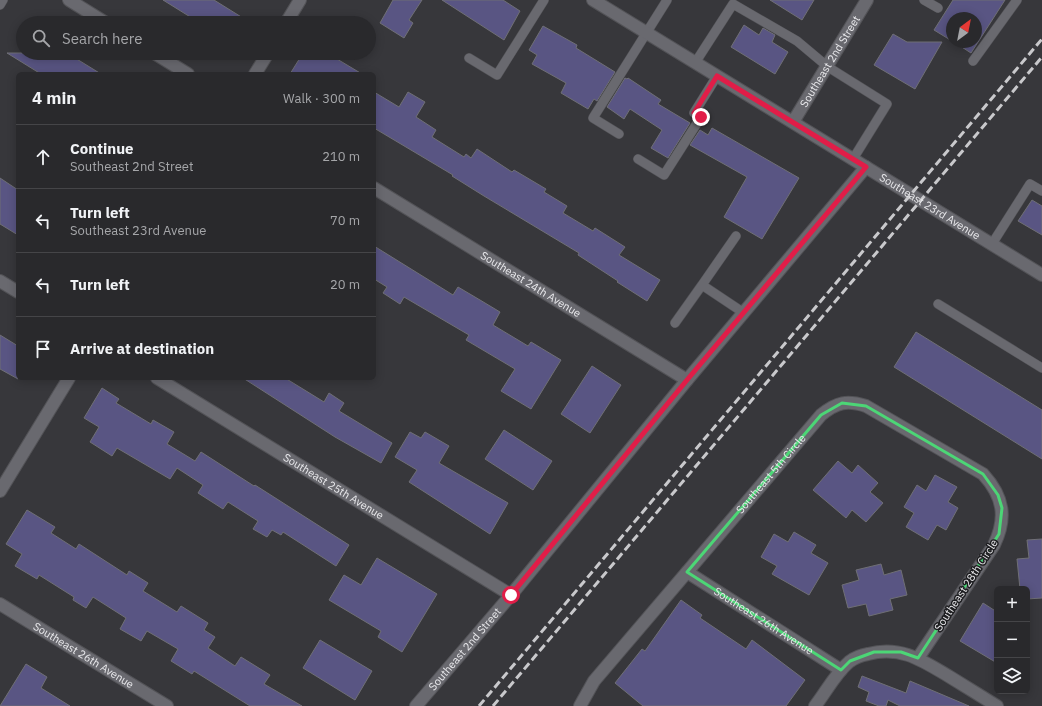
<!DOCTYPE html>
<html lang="en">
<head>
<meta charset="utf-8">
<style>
	:root { --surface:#29292c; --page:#353538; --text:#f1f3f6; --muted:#a5a6a9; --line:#454548 }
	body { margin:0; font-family:"IBM Plex Sans",sans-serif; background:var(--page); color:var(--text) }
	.controls { position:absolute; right:12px; bottom:12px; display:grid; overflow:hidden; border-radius:6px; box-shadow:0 2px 10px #0003 }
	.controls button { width:36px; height:36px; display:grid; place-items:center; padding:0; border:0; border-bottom:1px solid var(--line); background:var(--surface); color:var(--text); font:20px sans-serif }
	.compass { position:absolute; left:946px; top:12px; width:36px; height:36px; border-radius:50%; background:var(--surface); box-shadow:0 2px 10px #0003; rotate:32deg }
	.stop { position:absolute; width:12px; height:12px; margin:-9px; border:3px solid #e11d48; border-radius:50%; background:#fff }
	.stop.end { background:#e11d48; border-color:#fff; box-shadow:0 1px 4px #0008 }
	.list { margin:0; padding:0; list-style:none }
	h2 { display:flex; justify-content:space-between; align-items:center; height:52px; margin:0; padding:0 16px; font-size:17px }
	h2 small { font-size:13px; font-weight:400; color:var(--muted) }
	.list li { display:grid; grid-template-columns:26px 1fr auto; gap:12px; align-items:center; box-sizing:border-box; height:64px; padding:0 16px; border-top:1px solid var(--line) }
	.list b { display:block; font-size:15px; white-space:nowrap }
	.list p { margin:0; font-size:13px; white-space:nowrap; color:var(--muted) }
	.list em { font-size:13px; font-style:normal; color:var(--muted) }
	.icon { flex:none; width:22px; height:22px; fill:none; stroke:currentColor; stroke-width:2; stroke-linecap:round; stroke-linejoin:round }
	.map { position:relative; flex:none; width:1042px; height:706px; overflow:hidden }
	.search { position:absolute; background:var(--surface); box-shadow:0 2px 10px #0003; left:16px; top:16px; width:360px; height:44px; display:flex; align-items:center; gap:10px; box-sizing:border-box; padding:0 14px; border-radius:22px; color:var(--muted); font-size:15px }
	.panel { position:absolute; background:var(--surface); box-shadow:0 2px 10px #0003; left:16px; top:72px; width:360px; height:308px; border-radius:6px }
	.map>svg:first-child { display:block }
</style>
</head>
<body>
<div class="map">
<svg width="1042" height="706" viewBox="0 0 1042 706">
	<rect width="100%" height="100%" fill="#37373b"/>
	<!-- building -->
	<path fill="#595583" stroke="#6f6f75" d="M163,0h51l37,23h-51z
		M393,0h29l-13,20 4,3 -9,15 -24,-15z
		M442,0h61l17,11 -16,29z
		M770,0h44l-12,20z
		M953,0h52l-34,53 -17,-11h22v-24h-24v23l-18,-11z
		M744,25l15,10 4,-7 12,7 -3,7 16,10 -13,22 -44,-27z
		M543,26l34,19 -1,3 39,24 -18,29 -3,-2 -6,10 -27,-16 5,-10 -34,-19 5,-9 -8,-5z
		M893,34l14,8h35l-27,47 -41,-24z
		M7,53h60l34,21h-60z
		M303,53h24l35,21h-72z
		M625,78l2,1 1,-1 33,22 -3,4 32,19 -22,35 -17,-10 11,-18 -32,-21 -6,10 -17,-12z
		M374,92l25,15 9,-15 17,10 -9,15 20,13 -4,7 32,20 2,-3 5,4 6,-9 35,23 2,-2 32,19 -2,3 23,14 -4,7 30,18 2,-3 30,19 -6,8 41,25 -13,21 -30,-19 1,-1 -40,-26 1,-2 -95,-57 -32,-20 1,-1 -79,-47z
		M712,128l87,50 -37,61 -38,-22 23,-40 -57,-32 10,-15 8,5z
		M0,178l18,12v45l-18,-11z
		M1032,200l10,6v29l-24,-14z
		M374,246l79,49 5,-8 22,13 20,12 -7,13 35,21 3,-4 30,18 -30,49 -30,-18 14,-22 -49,-29 3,-5 -65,-38 -4,7 -17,-11 4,-6 -13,-8z
		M916,332l126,78v49l-148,-92z
		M0,335l18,11v33l-18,-10z
		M592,366l29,19 -31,48 -29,-19z
		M243,378h42l39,24 5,-9 15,10 -5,8 53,32 -11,20 -46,-26z
		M102,388l17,11 -3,4 35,21 2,-4 21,12 -7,12 28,17 6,-9 53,34 1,-1 94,60 -13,21 -53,-34 -2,3 -9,-5 -5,7 -14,-8 5,-8 -30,-19 -5,7 -25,-16 5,-8 -26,-17 -7,11 -53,-31 -5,8 -22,-14 9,-15 -15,-9z
		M504,430l48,31 -19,29 -48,-31z
		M410,432l11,6 4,-6 24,14 -10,17 69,40 -18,31 -81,-52 8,-12 -22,-13z
		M838,461l14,12 6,-8 20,18 -8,9 13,11 -17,19 -14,-12 -6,8 -33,-28z
		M935,475l22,12 -9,15 10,6 -12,22 -9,-5 -9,15 -22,-13 8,-14 -10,-6 13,-22 9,6z
		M27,510l28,17 -4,6 25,16 3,-5 48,31 2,-4 19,12 -5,8 34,21 4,-6 27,17 -4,7 11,7 -7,11 27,18 6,-9 29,18 -6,9 38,22h-52l-56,-35 -2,3 -21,-13 7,-12 -31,-18 -6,10 -21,-12 6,-11 -33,-21 -7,11 -13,-8 1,-3 -35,-22 -2,4 -22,-13 7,-12 -16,-10z
		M794,532l22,13 -5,8 17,10 -19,32 -37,-21 5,-8 -16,-9 13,-23 14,8z
		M1042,539v59l-15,1v-10h-7l-3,-30 12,-1 -2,-18z
		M377,558l60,36 -35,58 -24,-15 3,-6 -52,-31 15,-25 17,10z
		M881,564l3,11 17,-5 6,25 -17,4 3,11 -24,6 -3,-12 -18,4 -6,-23 17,-5 -3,-10z
		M681,600l21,15 -2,3 46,31 6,-9 53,40 -19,26h-143l-28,-23 27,-34 3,2z
		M983,603l14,9v51l-37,-22z
		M320,640l52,31 -17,29 -52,-32z
		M26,664l21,13 -6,11 29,18h-70z
		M862,676l44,17 4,-12 59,25h-69l-12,-6 -2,6h-7l-13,-5 3,-9 -11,-5z"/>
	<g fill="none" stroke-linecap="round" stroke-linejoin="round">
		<defs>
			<path id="lane" d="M924,0l14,8
				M0,5l3,-5
				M469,58l28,17 47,-75
				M973,61l44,-61
				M695,63l38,-59 64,37 31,26 59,37 -34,55
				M619,134l-26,-16 74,-118
				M638,159l26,16 37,-58 -7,-4 23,-37
				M736,236l-34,49 42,28
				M992,244l38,-60 12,7
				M938,304l104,64
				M675,323l27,-38"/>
			<g id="street">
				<path d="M69,0l37,23"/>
				<path d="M286,23l14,-23"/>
				<path d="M154,53l34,21"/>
				<path d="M255,74l13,-21"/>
				<path id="s1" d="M793,122l74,-122"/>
				<path id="s2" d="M374,188l313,192"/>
				<path d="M0,281l18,11"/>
				<path id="s3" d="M157,378l354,217"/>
				<path d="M0,491l69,-113"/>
				<path id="s4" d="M687,572l154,98"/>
				<path id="s5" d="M0,604l167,102"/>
				<path id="s6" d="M416,706l95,-111 176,-215 179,-213"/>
				<path id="s7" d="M580,706l14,-25 227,-266c16,-13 26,-15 45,-9l117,68c21,23 24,44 11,71l-76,113"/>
				<path d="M815,706c11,-14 20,-32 34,-44 5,-4 13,-7 19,-8 33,-9 55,7 82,23 16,10 31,19 47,29"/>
			</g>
			<g id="secondary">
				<path id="s8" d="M593,0l449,275"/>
			</g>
		</defs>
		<!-- lane casing -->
		<use href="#lane" stroke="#535357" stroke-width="10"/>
		<!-- street casing -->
		<use href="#street" stroke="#535357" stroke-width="14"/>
		<!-- secondary casing -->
		<use href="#secondary" stroke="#535357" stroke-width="14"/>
		<!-- lane -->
		<use href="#lane" stroke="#69696f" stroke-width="9"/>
		<!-- street -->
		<use href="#street" stroke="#69696f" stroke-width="12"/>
		<!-- secondary -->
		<use href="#secondary" stroke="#69696f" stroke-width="12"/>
		<!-- rail -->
		<path stroke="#c9c9cc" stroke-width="3" stroke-dasharray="8 4" stroke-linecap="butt" d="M479,706l563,-667
			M493,706l549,-649"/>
	</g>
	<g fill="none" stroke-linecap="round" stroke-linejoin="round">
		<!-- route -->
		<path stroke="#e11d48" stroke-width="5" d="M511,595l176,-215 179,-213 -149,-91 -23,37 7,4"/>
	</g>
	<!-- marked area -->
	<path fill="none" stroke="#4cd676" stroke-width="3" stroke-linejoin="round" d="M842,403l24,3 117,68 15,21 4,13 -3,26 -81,124 -17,-6h-27l-24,9 -9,9 -154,-98 134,-157z"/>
	<g text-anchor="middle" stroke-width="3" stroke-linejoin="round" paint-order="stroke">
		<!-- street labels -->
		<g font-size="11" fill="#e9e9ec" stroke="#1e1e21">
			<text dy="4" stroke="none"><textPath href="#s1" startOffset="71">Southeast 2nd Street</textPath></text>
			<text dy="4" stroke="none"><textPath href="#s8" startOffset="395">Southeast 23rd Avenue</textPath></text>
			<text dy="4" stroke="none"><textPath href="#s2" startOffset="184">Southeast 24th Avenue</textPath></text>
			<text dy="4" stroke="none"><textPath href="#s7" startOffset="301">Southeast 5th Circle</textPath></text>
			<text dy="4" stroke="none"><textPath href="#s3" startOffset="207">Southeast 25th Avenue</textPath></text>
			<text transform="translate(966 585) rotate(-57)" y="4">Southeast 28th Circle</text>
			<text dy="4" stroke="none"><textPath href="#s4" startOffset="91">Southeast 26th Avenue</textPath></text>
			<text dy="4" stroke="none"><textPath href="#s6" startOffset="75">Southeast 2nd Street</textPath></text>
			<text dy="4" stroke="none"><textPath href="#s5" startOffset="98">Southeast 26th Avenue</textPath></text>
		</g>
	</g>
</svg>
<div class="controls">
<button>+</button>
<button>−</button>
<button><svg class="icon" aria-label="layers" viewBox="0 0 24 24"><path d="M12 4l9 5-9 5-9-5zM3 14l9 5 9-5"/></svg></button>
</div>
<svg class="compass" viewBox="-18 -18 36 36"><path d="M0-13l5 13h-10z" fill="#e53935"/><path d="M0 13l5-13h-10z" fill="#a5a6a9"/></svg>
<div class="stop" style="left:511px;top:595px"></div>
<div class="stop end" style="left:701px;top:117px"></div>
<div class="search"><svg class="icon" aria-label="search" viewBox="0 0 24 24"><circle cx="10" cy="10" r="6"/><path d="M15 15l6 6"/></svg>Search here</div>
<section class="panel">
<h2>4 min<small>Walk · 300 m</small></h2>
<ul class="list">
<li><svg class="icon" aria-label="ahead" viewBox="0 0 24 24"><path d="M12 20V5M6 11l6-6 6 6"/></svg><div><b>Continue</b><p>Southeast 2nd Street</p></div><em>210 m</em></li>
<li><svg class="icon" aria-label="left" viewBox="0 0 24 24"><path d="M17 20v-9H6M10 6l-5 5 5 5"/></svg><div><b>Turn left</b><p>Southeast 23rd Avenue</p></div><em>70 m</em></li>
<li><svg class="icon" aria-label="left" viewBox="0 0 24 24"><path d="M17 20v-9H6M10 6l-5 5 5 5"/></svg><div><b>Turn left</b></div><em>20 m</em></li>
<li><svg class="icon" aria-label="arrive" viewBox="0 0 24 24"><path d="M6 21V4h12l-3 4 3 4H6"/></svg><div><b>Arrive at destination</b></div></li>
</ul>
</section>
</div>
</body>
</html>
